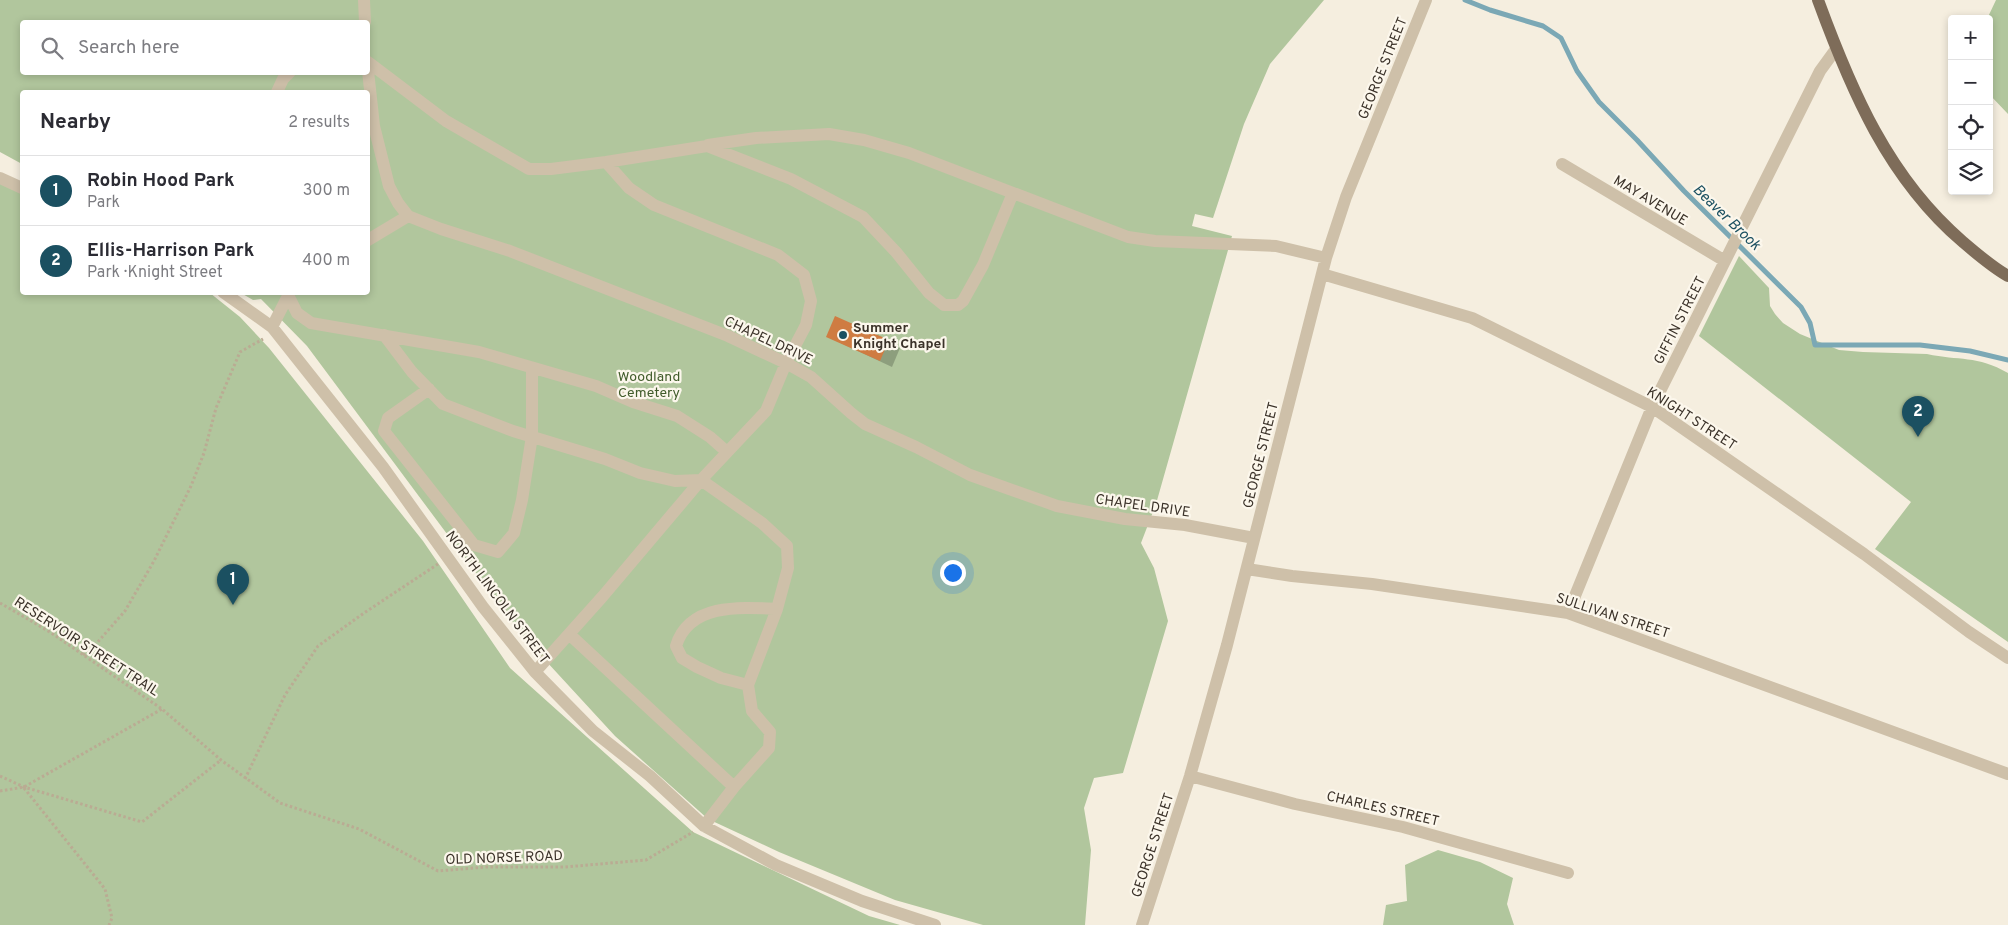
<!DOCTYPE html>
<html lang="en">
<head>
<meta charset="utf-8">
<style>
	:root { --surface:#fff; --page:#f2f2f3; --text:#2b2b33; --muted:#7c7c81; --line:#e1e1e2; --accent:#1b5061 }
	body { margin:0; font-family:Overpass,sans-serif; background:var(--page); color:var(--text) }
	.controls { position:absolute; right:15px; top:15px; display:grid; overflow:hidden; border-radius:5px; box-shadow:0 2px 8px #0003 }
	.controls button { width:45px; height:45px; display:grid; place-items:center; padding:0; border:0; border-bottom:1px solid var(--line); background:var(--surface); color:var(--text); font:25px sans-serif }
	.you { position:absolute; left:952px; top:572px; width:18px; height:18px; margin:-12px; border:4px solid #fff; border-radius:50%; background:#1a73e8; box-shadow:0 0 0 8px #1a73e833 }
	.badge { display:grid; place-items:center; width:32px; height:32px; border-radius:50%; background:var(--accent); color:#fff; font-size:16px; font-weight:700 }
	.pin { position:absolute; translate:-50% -41px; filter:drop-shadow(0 1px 2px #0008) }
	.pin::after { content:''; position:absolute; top:26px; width:18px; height:15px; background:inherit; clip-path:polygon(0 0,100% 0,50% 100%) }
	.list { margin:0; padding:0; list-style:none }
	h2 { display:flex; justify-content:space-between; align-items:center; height:65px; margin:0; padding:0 20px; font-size:21px }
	h2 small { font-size:16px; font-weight:400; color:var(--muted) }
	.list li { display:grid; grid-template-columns:32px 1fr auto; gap:15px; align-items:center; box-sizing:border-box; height:70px; padding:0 20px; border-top:1px solid var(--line) }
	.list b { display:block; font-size:19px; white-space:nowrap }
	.list p { margin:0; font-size:16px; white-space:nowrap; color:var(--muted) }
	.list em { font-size:16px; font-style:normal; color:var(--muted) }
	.icon { flex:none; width:28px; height:28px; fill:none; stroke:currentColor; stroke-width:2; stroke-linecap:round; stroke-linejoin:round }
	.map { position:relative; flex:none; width:2008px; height:925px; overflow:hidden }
	.search { position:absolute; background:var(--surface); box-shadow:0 2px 8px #0003; left:20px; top:20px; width:350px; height:55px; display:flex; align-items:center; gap:12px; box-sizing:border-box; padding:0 18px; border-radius:5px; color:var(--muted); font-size:19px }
	.panel { position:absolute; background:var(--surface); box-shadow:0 2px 8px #0003; left:20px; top:90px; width:350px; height:205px; border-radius:5px }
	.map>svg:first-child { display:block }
</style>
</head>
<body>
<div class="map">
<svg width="2008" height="925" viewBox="0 0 2008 925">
	<rect width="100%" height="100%" fill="#f5eedf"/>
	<!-- green -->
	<path fill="#b1c69d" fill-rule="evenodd" d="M0,0h1324l-54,64 -26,60 -31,94 -18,-4 -3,12 40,10 -76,268 -15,39 13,25 14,53 -45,152 -29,5 -10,30 7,42 -6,75h-102l-88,-25 -116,-48 -71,-33 -93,-83 -92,-100 -216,-290 -46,-47 -8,1 -12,-7 127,-1v-200h-346v72l-22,-12zM22,22h346v50h-346z
		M1996,0h12v114l-19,-20v-75h-2z
		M0,174l22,12v106l188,1 30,24 29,31 154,193 87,127 183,164 176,84 31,9h-900z
		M1739,256l30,32 1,18 5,8 8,9 17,11 39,16 24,2 64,2c32,7 50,1 81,19v269l-133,-93 36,-47 -212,-166z
		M1438,850l42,12 33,16 -6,26 7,21h-131l3,-20 21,-4 -2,-36z"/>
	<!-- shadow -->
	<path fill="#0003" d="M836,318l64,30 -8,19 -64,-30z"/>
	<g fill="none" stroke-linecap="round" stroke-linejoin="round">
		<!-- stream -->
		<path stroke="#7ba8b5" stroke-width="5" d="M1465,0l25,10 53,16 18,12 16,33 22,31 38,38 47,51 117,116 9,16 5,22h105l50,6 38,9"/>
	</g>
	<!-- building -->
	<path fill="#cf7c42" d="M835,316l54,24 -9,21 -54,-24z"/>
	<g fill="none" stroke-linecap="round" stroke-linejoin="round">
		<!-- path -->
		<path stroke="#baab93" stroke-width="3" stroke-dasharray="2.5 2.5" stroke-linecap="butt" d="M0,603l50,29 112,77 59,51 59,43 79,26 79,42 48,-4h79l81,-7 47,-28
			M83,655l13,-11 29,-33 29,-50 37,-75 13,-33 12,-45 24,-56 23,-13
			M0,776l24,11 118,35 79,-62
			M245,779l40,-84 33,-49 46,-33 74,-49
			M24,788l81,101 7,29 -3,7
			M0,791l24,-4 138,-78"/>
		<!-- minor -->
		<path stroke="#cec0a9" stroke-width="12" d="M364,0l1,22
			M368,62l78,59 83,48h22l55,-7 101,-16 84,33 72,38 33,35 33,41 15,12h14l5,-4 20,-36 30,-72
			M368,71l6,55 15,60 9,17 10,13 33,13 69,22 218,85 58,27 25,14 40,36 14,11 51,23 54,28 87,31 68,13 60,6 69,13
			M277,92l6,-13 7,-7
			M708,145l48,-7 73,-4 35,6 45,13 219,84 27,4 121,5 50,12
			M1562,164l163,97
			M0,178l22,10
			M368,240l40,-24
			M1322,274l150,44 180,89 212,147 105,78 39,26
			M223,292l49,35 111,140 100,140 52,65 58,59 57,45 54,50 72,39 86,36 73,24
			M288,295l9,18 14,10 168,29 117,34 37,16 44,14 33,21 17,15
			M272,327l18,-35
			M384,335l28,37 31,32 70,27 92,28 35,14 35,8 26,-1 61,43 25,23 1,22 -11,41 -29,76 4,26 18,21 -1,16 -35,39 -30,39
			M429,389l-41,29 -4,13 90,114 24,7 16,-19 8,-33 10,-64v-67
			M1247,569l45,7 80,8 196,29 440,161
			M1568,613l84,-206 168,-336 16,-22
			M569,634l165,153
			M535,672l68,-76 98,-116 65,-69 20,-48 20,-38 5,-24 -7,-26 -26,-20 -124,-50 -25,-17 -23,-26
			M748,685l-27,-7 -24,-11 -15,-9 -6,-12c13,-43 65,-39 101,-37
			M1190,776l105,28 108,23 165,46
			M1142,925l48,-149 37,-131 99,-387 20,-61 80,-197"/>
		<!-- major -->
		<path stroke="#7e6c59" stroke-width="12" d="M1818,0c33,90 70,178 145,242 14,12 29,25 45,34"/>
	</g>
	<!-- markers -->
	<circle fill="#1b5061" stroke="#fcf7ec" stroke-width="2" cx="843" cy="335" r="5"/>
	<g text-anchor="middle" stroke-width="4.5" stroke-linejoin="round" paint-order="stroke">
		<!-- street labels -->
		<g font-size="14" fill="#3b3229" stroke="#fcf7ec">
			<text transform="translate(1382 68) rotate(-68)" y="5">GEORGE STREET</text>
			<text transform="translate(1651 200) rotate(31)" y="5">MAY AVENUE</text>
			<text transform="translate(1679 320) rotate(-63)" y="5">GIFFIN STREET</text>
			<text transform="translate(769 340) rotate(25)" y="5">CHAPEL DRIVE</text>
			<text transform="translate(1692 418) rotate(33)" y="5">KNIGHT STREET</text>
			<text transform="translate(1260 455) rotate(-76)" y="5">GEORGE STREET</text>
			<text transform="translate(1143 505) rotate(8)" y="5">CHAPEL DRIVE</text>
			<text transform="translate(498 597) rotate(53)" y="5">NORTH LINCOLN STREET</text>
			<text transform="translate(1613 615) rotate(18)" y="5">SULLIVAN STREET</text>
			<text transform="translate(87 646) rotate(33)" y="5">RESERVOIR STREET TRAIL</text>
			<text transform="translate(1383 808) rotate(13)" y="5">CHARLES STREET</text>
			<text transform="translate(1152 845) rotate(-72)" y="5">GEORGE STREET</text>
			<text transform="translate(504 857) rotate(-2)" y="5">OLD NORSE ROAD</text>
		</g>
		<!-- poi labels -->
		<g font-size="14" font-weight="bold" fill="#3b3229" stroke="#fcf7ec" text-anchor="start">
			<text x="853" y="332">Summer<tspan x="853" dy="16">Knight Chapel</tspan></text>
		</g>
		<!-- park labels -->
		<g font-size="14" fill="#415c2b" stroke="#fcf7ec">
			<text x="649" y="381">Woodland<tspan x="649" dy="16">Cemetery</tspan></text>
		</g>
		<!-- water labels -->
		<g font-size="15" font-style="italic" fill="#1b5061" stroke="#fcf7ec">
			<text transform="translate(1727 217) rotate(44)" y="5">Beaver Brook</text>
		</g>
	</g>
</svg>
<div class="controls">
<button>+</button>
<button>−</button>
<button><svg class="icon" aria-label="locate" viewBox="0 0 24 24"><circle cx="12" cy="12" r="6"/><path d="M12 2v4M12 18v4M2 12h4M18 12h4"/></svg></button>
<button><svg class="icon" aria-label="layers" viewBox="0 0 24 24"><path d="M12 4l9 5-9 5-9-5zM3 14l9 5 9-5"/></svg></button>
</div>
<div class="you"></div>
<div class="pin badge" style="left:233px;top:605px">1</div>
<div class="pin badge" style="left:1918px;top:437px">2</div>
<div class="search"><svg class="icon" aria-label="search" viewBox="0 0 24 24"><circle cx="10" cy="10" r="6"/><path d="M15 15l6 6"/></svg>Search here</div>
<section class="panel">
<h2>Nearby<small>2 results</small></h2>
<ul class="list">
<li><span class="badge">1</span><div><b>Robin Hood Park</b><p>Park</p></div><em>300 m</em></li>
<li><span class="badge">2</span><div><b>Ellis-Harrison Park</b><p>Park · Knight Street</p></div><em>400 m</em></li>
</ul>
</section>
</div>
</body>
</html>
